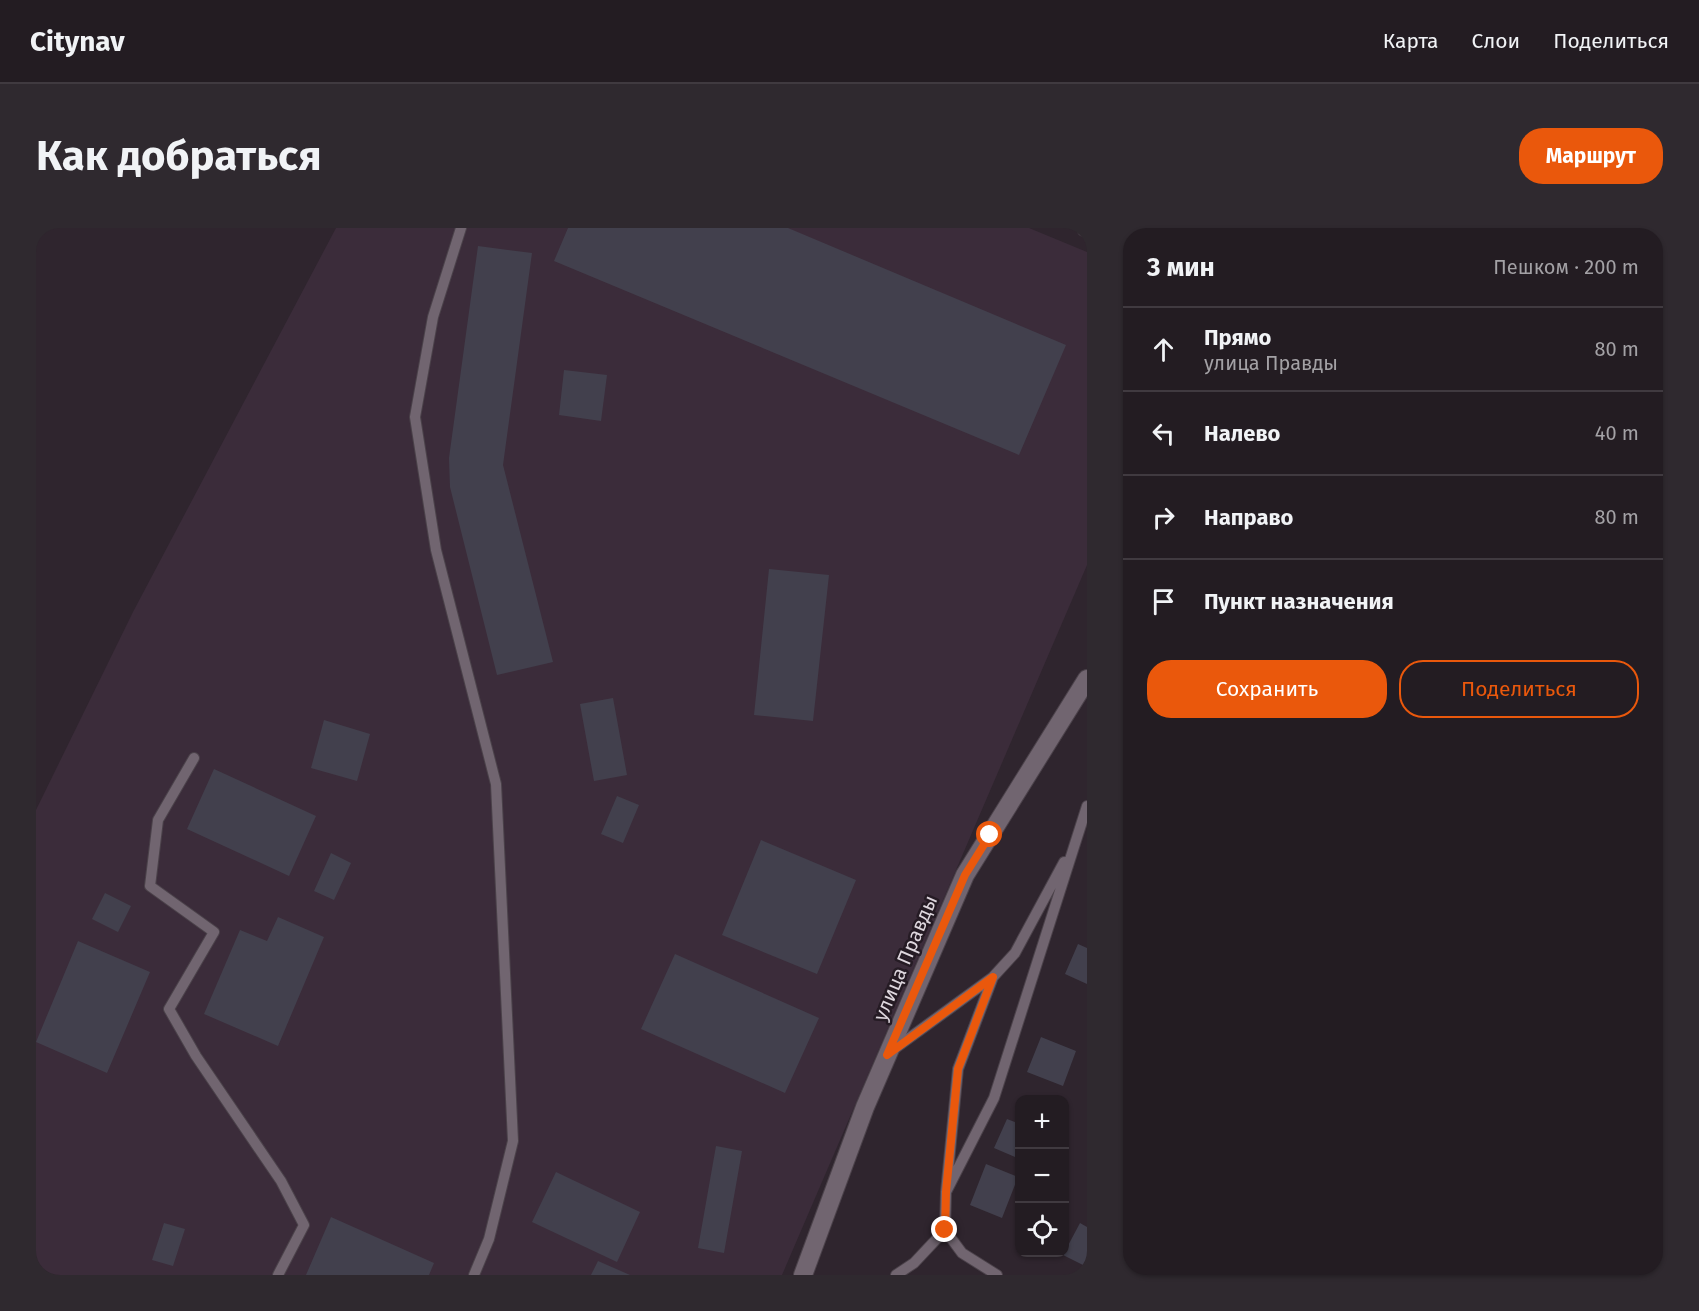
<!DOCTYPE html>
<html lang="ru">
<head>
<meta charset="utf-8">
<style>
	:root { --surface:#231c22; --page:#2f292f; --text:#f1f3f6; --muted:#a3a1a5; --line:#403a40; --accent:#ea580c }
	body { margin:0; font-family:"Fira Sans",sans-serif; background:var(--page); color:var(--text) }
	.controls { position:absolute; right:18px; bottom:18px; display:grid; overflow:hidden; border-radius:12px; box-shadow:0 2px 4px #0004 }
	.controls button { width:54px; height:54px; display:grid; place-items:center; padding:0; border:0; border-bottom:2px solid var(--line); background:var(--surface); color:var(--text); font:30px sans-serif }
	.stop { position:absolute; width:18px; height:18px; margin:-14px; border:4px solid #ea580c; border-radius:50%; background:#fff }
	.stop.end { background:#ea580c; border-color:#fff; box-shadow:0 2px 6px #0008 }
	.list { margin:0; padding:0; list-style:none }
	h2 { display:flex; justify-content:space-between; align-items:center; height:78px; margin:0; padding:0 24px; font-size:26px }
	h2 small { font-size:20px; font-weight:400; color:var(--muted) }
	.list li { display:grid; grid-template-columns:39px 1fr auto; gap:18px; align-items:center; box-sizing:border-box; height:84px; padding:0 24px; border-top:2px solid var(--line) }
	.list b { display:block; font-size:22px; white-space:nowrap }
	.list p { margin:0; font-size:20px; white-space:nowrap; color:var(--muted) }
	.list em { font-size:20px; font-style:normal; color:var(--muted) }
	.actions { display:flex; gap:12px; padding:18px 24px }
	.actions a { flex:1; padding:14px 0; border:2px solid var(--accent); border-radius:24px; text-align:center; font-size:21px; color:var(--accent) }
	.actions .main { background:var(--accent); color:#fff }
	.icon { flex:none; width:33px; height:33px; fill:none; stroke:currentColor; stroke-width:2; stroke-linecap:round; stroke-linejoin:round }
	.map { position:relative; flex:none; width:1051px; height:1047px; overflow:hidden; border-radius:24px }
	header { display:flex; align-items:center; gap:36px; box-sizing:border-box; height:84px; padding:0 30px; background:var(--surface); border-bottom:2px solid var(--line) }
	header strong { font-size:28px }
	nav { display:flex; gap:33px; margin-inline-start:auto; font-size:21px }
	.intro { display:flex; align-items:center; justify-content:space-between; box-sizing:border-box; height:144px; padding:0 36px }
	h1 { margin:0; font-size:42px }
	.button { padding:15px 27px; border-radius:24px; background:var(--accent); color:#fff; font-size:21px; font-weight:700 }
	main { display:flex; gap:36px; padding:0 36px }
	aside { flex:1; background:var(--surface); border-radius:24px; box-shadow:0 2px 4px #0004 }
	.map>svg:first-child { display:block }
</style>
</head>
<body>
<header>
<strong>Citynav</strong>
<nav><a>Карта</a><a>Слои</a><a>Поделиться</a></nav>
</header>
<div class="intro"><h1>Как добраться</h1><a class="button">Маршрут</a></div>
<main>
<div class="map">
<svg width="1051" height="1047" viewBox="0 0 1051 1047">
	<rect width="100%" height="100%" fill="#2f252e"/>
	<!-- built -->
	<path fill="#3b2c3a" d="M300,0h693l58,24v313l-305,710h-746v-465l97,-198z"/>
	<!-- building -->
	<path fill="#42404d" d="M532,0h220l278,117 -47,110 -465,-194z
		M442,18l54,7 -29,212 50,197 -56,13 -47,-188 -1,-29z
		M528,142l43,5 -6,46 -42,-6z
		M733,341l60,6 -16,146 -59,-6z
		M577,470l14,77 -33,6 -14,-77z
		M288,492l46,14 -13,47 -46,-13z
		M178,541l102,47 -27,60 -102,-47z
		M581,568l22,9 -16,38 -22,-9z
		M725,612l95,40 -39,94 -95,-39z
		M295,625l20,10 -17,37 -20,-9z
		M69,665l26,13 -13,26 -26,-13z
		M242,689l46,20 -46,109 -74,-32 36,-84 27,11z
		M42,713l72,31 -43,101 -71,-31z
		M1042,716l9,4v36l-22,-10z
		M639,726l144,64 -34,75 -144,-64z
		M1005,809l35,14 -13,35 -36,-14z
		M971,891l13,5v35l-26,-11z
		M680,918l26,5 -18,102 -26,-5z
		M950,936l32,13 -16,41 -32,-13z
		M520,944l84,40 -23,50 -85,-40z
		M295,989l103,46 -5,12h-123z
		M128,995l21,6 -12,37 -21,-6z
		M1044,995l7,4v40l-24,-12z
		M562,1033l32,14h-39z"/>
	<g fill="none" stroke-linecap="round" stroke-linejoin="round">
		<defs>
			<path id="lane" d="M425,0l-28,89 -18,100 21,133 60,234 17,357 -24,98 -15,36
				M158,530l-36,62 -8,66 64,46 -45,77 27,47 85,125 23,44 -26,50
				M854,824l103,-75 22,-24 49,-91
				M910,964l48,-94 93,-292
				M909,1002l17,23 35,22
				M860,1047l18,-12 31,-33 1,-38 12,-123 35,-92"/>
			<path id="street" d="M1050,0h1
				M767,1047l62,-168 100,-232 122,-196"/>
		</defs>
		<!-- lane casing -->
		<use href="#lane" stroke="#4b424a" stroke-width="12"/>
		<!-- street casing -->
		<use href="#street" stroke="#4b424a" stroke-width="20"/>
		<!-- lane -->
		<use href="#lane" stroke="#716570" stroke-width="10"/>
		<!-- street -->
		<use href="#street" stroke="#716570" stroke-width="18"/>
	</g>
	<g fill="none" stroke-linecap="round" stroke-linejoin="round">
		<!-- route -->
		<path stroke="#ea580c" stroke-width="8" d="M909,1002l1,-38 12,-123 35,-92 -106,78 78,-180 25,-40"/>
	</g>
	<g text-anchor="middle" stroke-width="5" stroke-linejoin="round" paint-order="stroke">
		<!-- street labels -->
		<g font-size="20" fill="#ded7de" stroke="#251b24">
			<text transform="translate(869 730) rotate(-67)" y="7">улица Правды</text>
		</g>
	</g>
</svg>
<div class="controls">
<button>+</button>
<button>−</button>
<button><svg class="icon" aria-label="locate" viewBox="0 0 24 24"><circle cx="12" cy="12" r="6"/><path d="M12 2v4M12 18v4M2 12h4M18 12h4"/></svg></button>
</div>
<div class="stop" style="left:954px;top:607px"></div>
<div class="stop end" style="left:909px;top:1002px"></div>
</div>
<aside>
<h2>3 мин<small>Пешком · 200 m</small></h2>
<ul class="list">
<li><svg class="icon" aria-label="ahead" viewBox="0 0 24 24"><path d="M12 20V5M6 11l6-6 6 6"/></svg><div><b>Прямо</b><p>улица Правды</p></div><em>80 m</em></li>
<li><svg class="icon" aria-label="left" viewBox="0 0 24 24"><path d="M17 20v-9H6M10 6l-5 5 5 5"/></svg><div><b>Налево</b></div><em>40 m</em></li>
<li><svg class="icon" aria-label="right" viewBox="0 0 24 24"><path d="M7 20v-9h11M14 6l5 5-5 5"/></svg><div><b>Направо</b></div><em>80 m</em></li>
<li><svg class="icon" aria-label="arrive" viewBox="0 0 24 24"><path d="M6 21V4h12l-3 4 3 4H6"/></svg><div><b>Пункт назначения</b></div></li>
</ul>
<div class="actions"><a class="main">Сохранить</a><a>Поделиться</a></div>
</aside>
</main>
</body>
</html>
